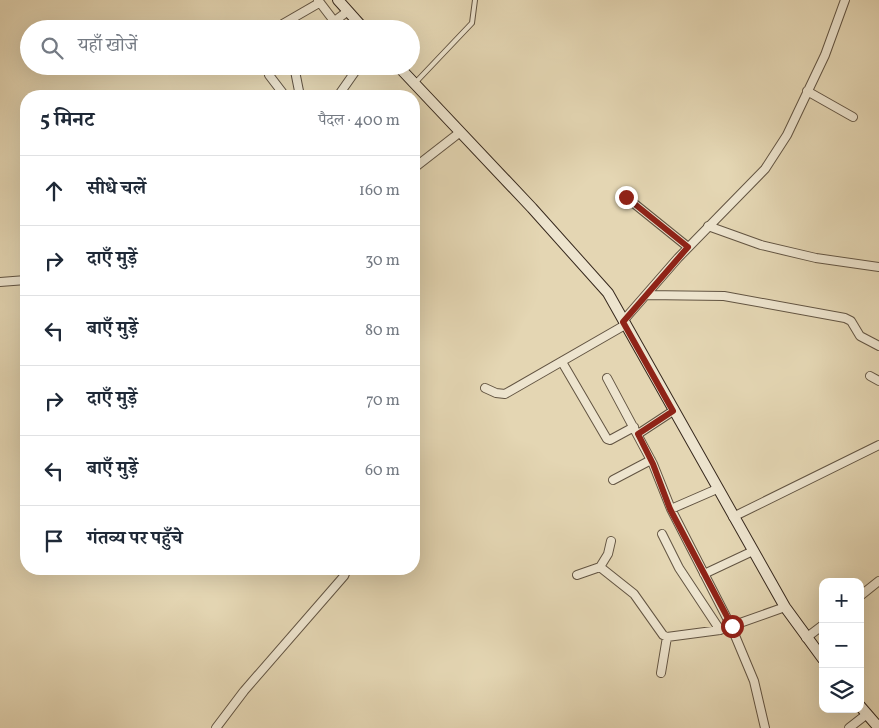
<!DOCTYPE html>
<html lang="hi">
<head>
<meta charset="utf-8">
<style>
	:root { --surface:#fff; --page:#f2f2f3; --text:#1f2937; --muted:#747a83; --line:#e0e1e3 }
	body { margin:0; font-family:Vollkorn,"Noto Serif Devanagari",serif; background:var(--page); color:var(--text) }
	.controls { position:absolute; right:15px; bottom:15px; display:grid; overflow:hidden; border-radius:10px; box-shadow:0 5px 20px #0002 }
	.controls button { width:45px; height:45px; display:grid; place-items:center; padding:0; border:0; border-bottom:1px solid var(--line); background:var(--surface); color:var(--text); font:25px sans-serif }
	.stop { position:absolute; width:15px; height:15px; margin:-11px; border:4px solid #8f2418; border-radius:50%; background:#fff }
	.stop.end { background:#8f2418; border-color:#fff; box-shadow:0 1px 5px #0008 }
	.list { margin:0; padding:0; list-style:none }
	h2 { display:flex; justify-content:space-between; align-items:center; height:65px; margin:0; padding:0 20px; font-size:21px }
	h2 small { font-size:16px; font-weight:400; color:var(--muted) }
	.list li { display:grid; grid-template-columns:32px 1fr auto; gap:15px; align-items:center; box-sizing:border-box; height:70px; padding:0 20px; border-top:1px solid var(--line) }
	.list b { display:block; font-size:19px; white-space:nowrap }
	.list em { font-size:16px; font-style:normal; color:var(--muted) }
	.icon { flex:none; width:28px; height:28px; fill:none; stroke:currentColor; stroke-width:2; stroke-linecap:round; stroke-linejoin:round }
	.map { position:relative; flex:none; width:879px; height:728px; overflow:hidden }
	.search { position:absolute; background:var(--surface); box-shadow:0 5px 20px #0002; left:20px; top:20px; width:400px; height:55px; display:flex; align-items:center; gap:12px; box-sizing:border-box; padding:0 18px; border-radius:28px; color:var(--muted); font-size:19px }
	.panel { position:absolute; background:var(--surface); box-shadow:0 5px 20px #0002; left:20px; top:90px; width:400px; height:485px; border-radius:20px }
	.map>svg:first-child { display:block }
</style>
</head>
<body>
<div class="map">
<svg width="879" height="728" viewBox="0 0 879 728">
	<rect width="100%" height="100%" fill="#e4d6b3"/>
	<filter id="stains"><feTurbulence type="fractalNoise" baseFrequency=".004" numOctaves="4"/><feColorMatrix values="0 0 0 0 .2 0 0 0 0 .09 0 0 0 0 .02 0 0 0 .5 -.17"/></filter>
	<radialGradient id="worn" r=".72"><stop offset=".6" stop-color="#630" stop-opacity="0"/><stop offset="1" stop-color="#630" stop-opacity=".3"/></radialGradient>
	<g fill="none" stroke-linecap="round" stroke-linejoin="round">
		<defs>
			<path id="service" d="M416,82l56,-59 3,-23"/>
			<path id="minor" d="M318,0l16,21
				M274,29l45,-26
				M324,29l24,-18
				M273,66l-4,9 16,21
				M294,66l6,30
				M807,91l46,26
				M338,96l21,-30
				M414,168l45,-35
				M626,197l62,50
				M708,226l53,19 55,13 63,9
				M0,282l26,-2
				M646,295l78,1 121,22 6,3 9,15 19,10
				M623,321l55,-63 87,-89 22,-34 38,-80 20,-55
				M562,362l45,77 3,1 24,-13
				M870,376l9,5
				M607,378l46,86 18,45 60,117 23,55 11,47
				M485,388l11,5 9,1 120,-69
				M638,434l35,-23
				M613,480l38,-20
				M671,509l46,-20
				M733,517l146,-72
				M662,534l17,34 41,62
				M600,567l34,27 29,41 4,2 53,-7 65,-23
				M704,574l49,-23
				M577,575l23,-8 8,-13 3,-13
				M860,596l19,-15
				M806,638l17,-13
				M661,673l6,-36
				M216,728l28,-37 100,-115 3,-7
				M849,728l18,-14"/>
			<path id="secondary" d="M338,0l26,29
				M398,66l134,142 76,85 177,314 38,52
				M860,706l19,22"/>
		</defs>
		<!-- service casing -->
		<use href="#service" stroke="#625442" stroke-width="6"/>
		<!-- minor casing -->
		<use href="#minor" stroke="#625442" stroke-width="10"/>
		<!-- secondary casing -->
		<use href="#secondary" stroke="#36281d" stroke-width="12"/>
		<!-- service -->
		<use href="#service" stroke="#ede4ce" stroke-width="4"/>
		<!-- minor -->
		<use href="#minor" stroke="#ede4ce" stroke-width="8"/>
		<!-- secondary -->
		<use href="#secondary" stroke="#ede4ce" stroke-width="10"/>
	</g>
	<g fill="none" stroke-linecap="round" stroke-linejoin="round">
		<!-- route -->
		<path stroke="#8f2418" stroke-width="6" d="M626,197l62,50 -65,75 50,89 -35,23 15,30 17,45 62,117"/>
	</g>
	<rect width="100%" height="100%" filter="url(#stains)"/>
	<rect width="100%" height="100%" fill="url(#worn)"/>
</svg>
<div class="controls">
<button>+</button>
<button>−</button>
<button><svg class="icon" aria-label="layers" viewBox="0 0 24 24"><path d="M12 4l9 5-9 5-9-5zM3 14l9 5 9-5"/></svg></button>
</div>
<div class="stop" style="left:732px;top:626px"></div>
<div class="stop end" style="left:626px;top:197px"></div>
<div class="search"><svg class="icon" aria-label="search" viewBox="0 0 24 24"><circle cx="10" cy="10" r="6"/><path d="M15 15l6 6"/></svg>यहाँ खोजें</div>
<section class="panel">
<h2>5 मिनट<small>पैदल · 400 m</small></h2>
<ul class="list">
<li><svg class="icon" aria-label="ahead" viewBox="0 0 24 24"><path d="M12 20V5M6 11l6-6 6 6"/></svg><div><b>सीधे चलें</b></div><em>160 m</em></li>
<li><svg class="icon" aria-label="right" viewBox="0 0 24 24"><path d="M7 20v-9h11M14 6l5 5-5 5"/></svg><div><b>दाएँ मुड़ें</b></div><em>30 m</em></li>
<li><svg class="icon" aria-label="left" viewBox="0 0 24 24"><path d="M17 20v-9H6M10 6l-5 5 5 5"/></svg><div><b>बाएँ मुड़ें</b></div><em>80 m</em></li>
<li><svg class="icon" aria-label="right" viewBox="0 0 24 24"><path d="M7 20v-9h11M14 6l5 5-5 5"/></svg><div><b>दाएँ मुड़ें</b></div><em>70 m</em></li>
<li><svg class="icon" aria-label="left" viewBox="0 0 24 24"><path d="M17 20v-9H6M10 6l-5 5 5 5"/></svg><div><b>बाएँ मुड़ें</b></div><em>60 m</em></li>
<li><svg class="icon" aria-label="arrive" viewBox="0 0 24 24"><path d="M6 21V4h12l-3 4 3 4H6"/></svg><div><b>गंतव्य पर पहुँचे</b></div></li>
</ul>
</section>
</div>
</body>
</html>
